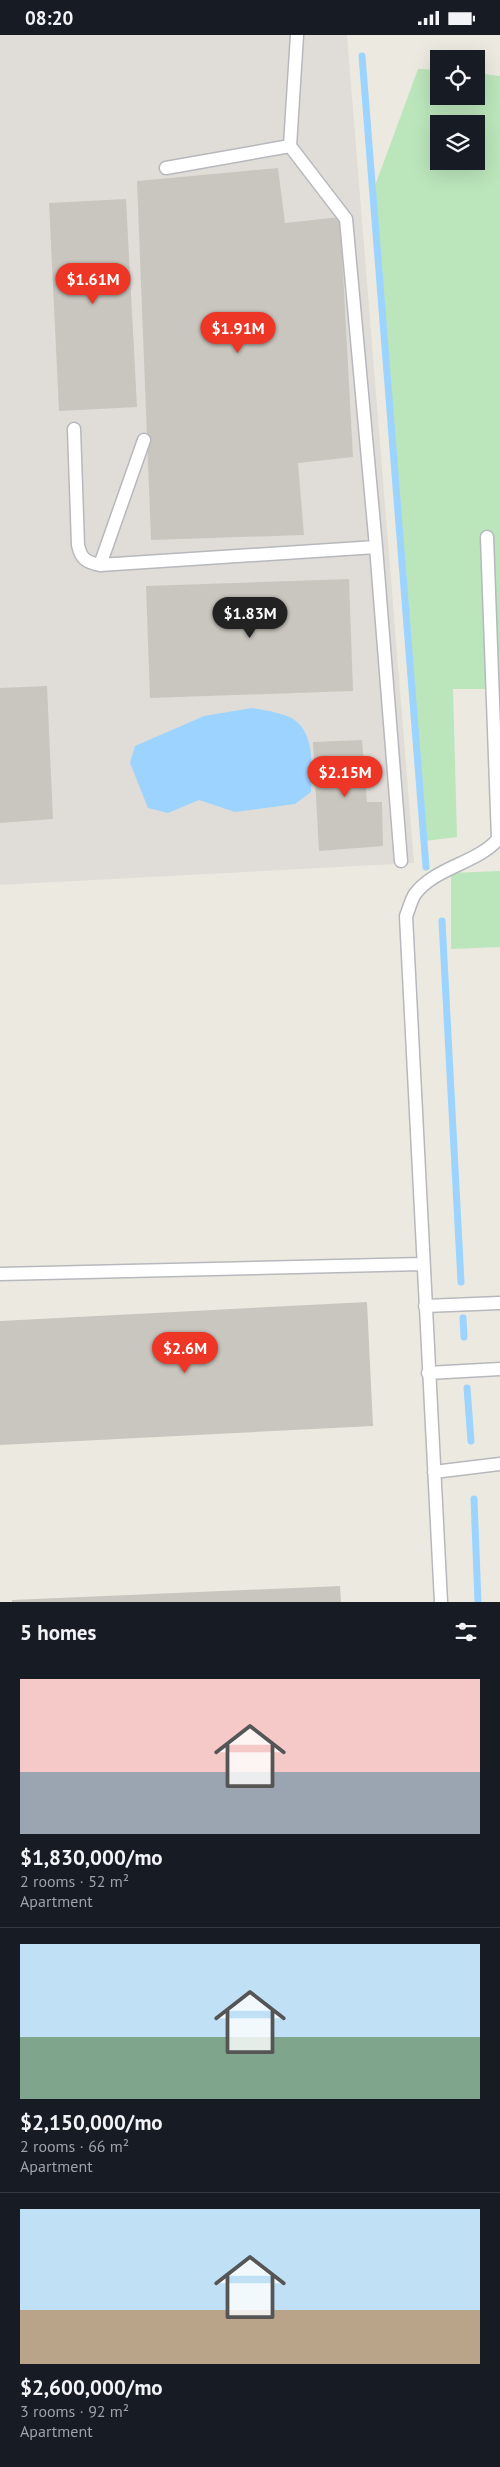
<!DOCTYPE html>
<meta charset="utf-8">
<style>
:root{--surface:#171b24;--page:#20242c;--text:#f1f3f6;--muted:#9ea1a6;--line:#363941;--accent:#ed3625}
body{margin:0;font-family:"PT Sans",sans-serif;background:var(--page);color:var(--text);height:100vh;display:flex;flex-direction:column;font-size:19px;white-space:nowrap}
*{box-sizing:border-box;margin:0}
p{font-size:16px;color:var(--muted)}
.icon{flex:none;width:28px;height:28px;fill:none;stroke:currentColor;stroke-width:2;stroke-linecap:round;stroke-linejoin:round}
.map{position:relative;height:1567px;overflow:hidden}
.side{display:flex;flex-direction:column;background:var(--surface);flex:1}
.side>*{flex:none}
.buttons{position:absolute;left:430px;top:15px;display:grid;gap:10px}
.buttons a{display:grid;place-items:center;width:55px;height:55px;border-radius:0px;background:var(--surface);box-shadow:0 5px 20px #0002;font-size:25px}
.price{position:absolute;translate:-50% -42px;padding:0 11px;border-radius:18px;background:var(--accent);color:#fff;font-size:16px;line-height:32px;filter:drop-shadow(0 1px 2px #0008)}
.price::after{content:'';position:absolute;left:50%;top:30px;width:15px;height:11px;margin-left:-8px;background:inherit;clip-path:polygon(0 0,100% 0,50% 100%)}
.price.selected{background:#222;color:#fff}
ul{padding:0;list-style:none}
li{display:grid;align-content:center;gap:10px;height:265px;padding:0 20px}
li+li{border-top:1px solid var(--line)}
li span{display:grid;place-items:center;height:155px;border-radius:0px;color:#555}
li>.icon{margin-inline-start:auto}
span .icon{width:90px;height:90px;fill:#fffc;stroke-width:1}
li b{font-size:21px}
h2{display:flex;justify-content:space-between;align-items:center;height:60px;padding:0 20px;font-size:21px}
.status{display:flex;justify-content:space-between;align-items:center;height:35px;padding:0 25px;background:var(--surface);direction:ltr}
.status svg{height:14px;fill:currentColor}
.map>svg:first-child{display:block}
.industrial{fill:#e0ddd8}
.green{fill:#bbe5bb;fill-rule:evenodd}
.water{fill:#9dd4ff}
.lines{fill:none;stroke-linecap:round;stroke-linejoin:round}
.stream{stroke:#9dd4ff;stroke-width:7}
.building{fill:#c9c6bf}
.service-casing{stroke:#b6b8bd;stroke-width:15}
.service{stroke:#fff;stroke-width:12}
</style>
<div class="status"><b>08:20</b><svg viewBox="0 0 49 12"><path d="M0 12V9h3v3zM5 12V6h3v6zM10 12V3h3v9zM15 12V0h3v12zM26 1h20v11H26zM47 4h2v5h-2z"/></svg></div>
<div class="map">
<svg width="500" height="1567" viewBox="0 0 500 1567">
<rect width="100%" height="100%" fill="#eceae0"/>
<path class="industrial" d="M0,0H347L414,828L0,850Z"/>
<path class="green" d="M418,34L439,35V61H476V38L500,41V654H453L457,802L425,806L372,159ZM439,89H476V126H439Z
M500,836V912L451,914V838Z"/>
<path class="water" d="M252,673C263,675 276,677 287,681C316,692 312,732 311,757L295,769L235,777L199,765L168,778L148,773L130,728L135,711L204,681Z"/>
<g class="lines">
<path class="stream" d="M362,21L426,832
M442,886L461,1247
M463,1283L464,1302
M467,1353L471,1406
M474,1464L478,1567"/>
</g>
<path class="building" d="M278,133L285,188L340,182L353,422L298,428L304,500L151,505L137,146Z
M126,164L137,372L59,376L49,168Z
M349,544L353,656L150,663L146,551Z
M47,651L53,784L0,788V653Z
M362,705L367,767H382L383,811L319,816L313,707Z
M367,1267L373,1391L0,1410V1286Z
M340,1551L341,1567H12V1565Z"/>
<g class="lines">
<g class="service-casing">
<path id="service" d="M290,111L346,184L376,512L401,826
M166,133L290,111L297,0
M74,394L78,510C81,524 86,527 100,530L376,512
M100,530L144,405
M0,1239L422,1229
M425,1271L500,1268
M428,1338L500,1334
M434,1437L500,1429
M441,1567L406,881C409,874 411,865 415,859C435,832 478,828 498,804L487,502"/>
</g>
<use href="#service" class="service"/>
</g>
</svg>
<div class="buttons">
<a><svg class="icon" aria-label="locate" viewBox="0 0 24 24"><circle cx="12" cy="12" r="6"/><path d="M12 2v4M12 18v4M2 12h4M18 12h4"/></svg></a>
<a><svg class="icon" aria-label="layers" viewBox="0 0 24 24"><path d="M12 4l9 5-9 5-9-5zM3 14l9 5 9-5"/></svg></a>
</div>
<b class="price" style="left:93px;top:270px">$1.61M</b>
<b class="price" style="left:238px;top:319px">$1.91M</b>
<b class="price selected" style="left:250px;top:604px">$1.83M</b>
<b class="price" style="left:345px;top:763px">$2.15M</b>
<b class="price" style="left:185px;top:1339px">$2.6M</b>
</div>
<section class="side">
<h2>5 homes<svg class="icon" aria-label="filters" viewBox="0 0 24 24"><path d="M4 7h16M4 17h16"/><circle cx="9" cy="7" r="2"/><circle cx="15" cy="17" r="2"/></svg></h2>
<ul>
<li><span style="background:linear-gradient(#f6c9c9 60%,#9aa5b1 0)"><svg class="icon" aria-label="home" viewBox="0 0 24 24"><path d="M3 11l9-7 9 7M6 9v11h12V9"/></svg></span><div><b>$1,830,000/mo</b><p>2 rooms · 52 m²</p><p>Apartment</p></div></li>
<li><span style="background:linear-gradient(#bfe0f5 60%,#7fa58c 0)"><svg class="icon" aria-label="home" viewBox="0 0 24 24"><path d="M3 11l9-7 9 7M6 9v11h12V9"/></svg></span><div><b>$2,150,000/mo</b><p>2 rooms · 66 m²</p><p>Apartment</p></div></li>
<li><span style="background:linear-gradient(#bfe0f5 65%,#b9a48a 0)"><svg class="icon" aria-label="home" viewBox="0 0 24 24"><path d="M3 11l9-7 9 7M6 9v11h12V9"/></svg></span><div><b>$2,600,000/mo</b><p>3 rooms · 92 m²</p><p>Apartment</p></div></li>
</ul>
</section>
